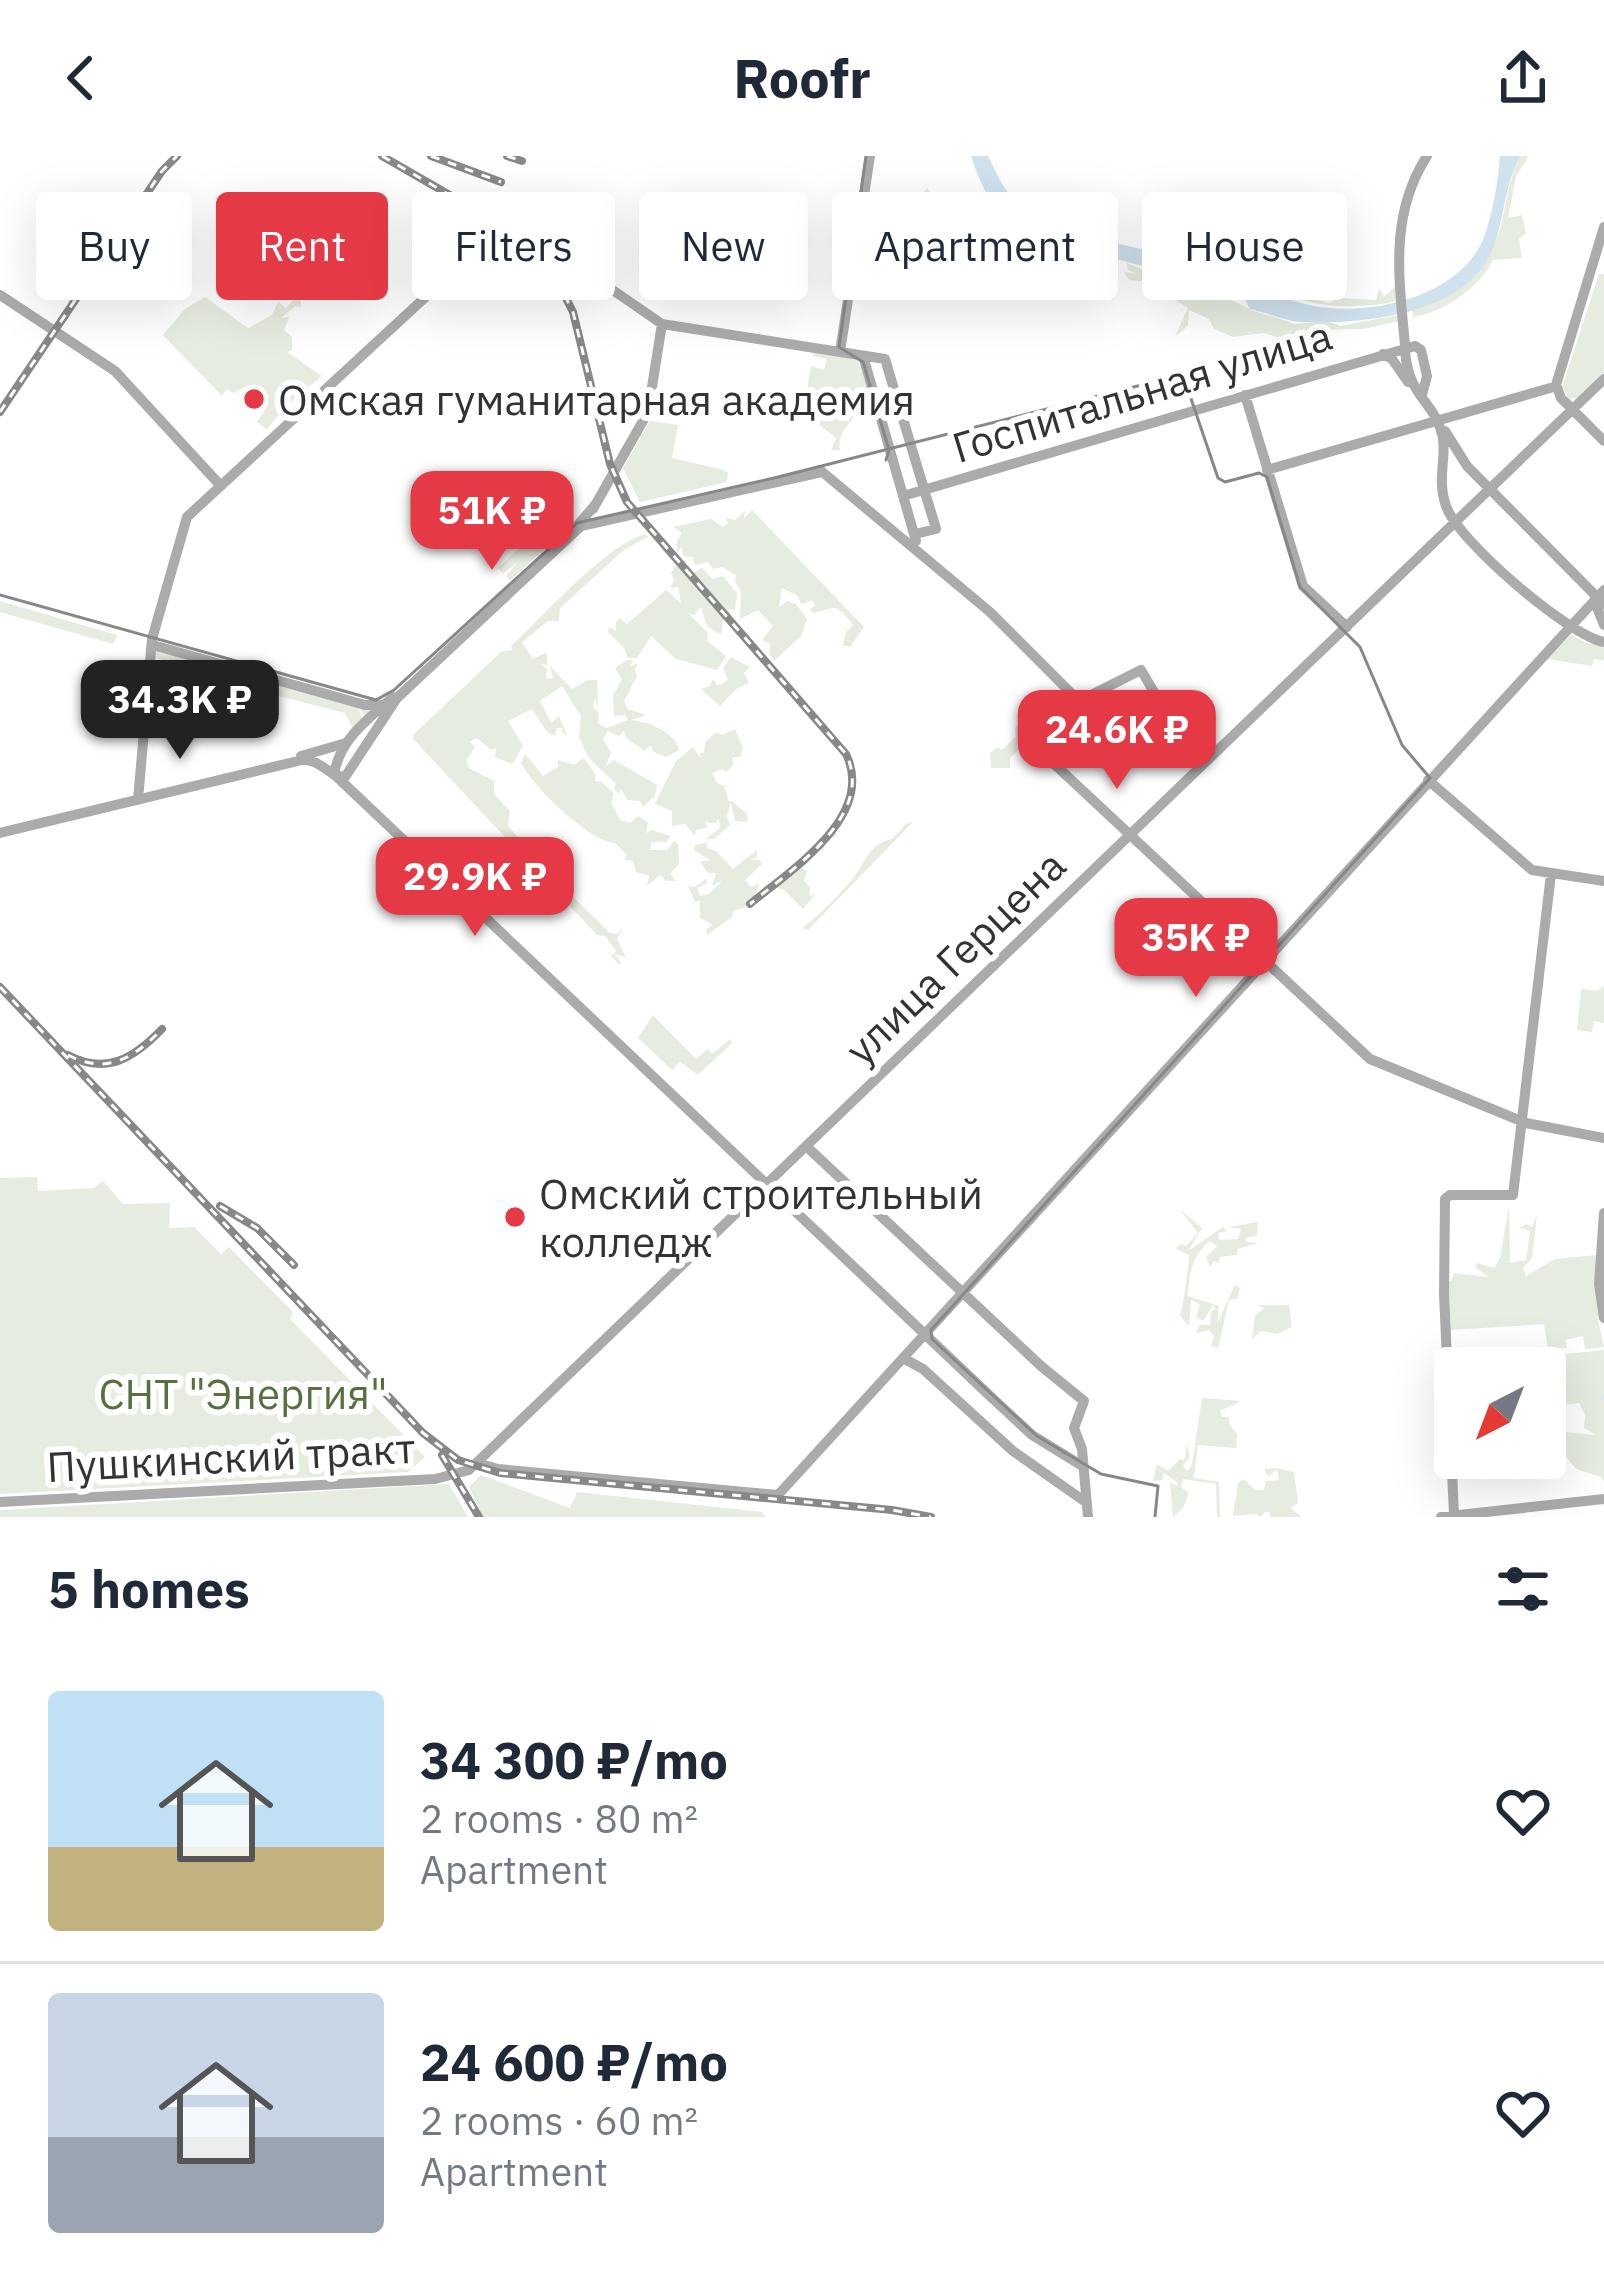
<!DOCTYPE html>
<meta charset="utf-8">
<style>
:root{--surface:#fff;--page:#f2f2f3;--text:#1f2937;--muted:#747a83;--line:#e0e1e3;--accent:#e63946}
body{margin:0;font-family:"IBM Plex Sans",sans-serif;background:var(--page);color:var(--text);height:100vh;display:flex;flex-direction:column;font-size:45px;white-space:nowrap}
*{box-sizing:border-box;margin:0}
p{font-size:39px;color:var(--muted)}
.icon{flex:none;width:66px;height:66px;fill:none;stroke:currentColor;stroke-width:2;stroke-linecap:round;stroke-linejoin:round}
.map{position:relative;height:1361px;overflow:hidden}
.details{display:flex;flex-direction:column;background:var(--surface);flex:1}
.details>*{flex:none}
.guide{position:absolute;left:36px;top:36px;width:1533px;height:108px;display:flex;gap:24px}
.needle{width:78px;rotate:222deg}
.tools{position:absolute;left:1434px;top:1191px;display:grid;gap:24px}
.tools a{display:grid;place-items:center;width:132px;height:132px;border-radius:12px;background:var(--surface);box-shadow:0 12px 48px #0002;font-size:60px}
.price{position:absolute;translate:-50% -102px;padding:0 27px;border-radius:24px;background:var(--accent);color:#fff;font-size:39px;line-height:78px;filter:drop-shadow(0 3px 6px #0008)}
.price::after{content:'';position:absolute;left:50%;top:72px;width:36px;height:27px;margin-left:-18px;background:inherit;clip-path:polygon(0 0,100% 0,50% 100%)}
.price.active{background:#222;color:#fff}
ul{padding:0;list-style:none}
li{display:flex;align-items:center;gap:36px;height:300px;padding:0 48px}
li+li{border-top:3px solid var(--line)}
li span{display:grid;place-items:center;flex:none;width:336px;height:240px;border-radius:12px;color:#555}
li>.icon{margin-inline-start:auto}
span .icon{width:144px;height:144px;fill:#fffc;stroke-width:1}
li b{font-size:51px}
h2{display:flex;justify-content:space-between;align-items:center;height:144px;padding:0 48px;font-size:51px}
.pill{padding:0 42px;border-radius:12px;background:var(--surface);box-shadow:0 12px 48px #0002;font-size:42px;line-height:108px}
.pill.active{background:var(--accent);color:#fff}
header{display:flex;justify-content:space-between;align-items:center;height:156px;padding:0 48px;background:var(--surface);font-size:54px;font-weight:700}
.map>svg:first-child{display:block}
.green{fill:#e6ecdf}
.water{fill:#cfe2ee}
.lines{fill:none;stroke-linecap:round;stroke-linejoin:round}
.stream{stroke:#cfe2ee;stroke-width:3}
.major{stroke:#ababab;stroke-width:10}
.tram{stroke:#888;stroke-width:3}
.rail-casing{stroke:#888;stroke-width:8}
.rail{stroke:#fff;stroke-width:3;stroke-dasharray:9;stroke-linecap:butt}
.poi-dot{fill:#e63946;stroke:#fff;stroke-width:4.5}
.labels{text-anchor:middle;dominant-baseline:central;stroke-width:12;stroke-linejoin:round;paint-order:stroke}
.street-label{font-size:42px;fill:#333;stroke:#fff}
.poi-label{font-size:42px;fill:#333;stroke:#fff;text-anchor:start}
.park-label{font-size:42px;fill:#56703f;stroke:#fff}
</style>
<header><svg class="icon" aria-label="back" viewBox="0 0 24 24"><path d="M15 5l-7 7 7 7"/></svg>Roofr<svg class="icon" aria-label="share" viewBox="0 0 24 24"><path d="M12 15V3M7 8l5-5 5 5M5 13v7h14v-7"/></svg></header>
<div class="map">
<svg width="1604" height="1361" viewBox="0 0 1604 1361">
<rect width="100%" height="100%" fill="#fff"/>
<path class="green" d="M1521,0H1529L1516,20L1508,62L1522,59L1526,77L1519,83L1522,102L1493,104C1480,131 1443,157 1413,161L1412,153C1444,142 1490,106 1500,73C1507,48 1508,22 1521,0Z
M927,32L934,40L948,45L952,41L975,47L979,59L956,105L953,102L968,61L955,51L920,49L916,44L926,46L923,37Z
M993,61L1074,97L1076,111L1070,132L1063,125L1072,112L1065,103L1055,108L1042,96L1014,95L1002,84L995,86L985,64Z
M967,95L992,108L979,136L953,124Z
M1210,104L1236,111L1294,138L1329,147L1338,142L1376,144L1379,133L1384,140L1395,131L1397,145C1346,156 1307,150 1260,129C1244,121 1224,116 1210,104Z
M1127,107L1169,124L1191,125L1254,155L1295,168L1326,165L1341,170L1399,159L1400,165L1363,173L1317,174L1311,179L1290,178L1281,182L1263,177L1233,181L1214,173L1209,163L1189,154L1188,170L1175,180L1188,152L1147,126L1129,124L1124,116L1138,118L1128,114Z
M309,114L332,139L316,126L315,134L310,133L301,144V151L295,150L281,162L289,161L284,174L292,181V194L287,196L322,220L287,249L267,273L257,266L269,247L246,230L233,237L227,233L222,240L163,179L185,153L205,141L248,172L272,159L278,146L286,152L313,123Z
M1599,118H1604V216L1578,243L1571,242L1572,247L1578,246L1572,248L1562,231Z
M816,196L858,204L869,237L863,241C861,263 835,272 840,294L831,295L836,282L803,256L811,210L824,214L827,203L812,200Z
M650,265L678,269L672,302L724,314L728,317L727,326L640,346L623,312Z
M752,354L864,471L850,491L843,489L846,476L853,469C834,446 838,451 814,457L810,454L815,449L812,445L801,448L798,440L782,432L779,451L788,445L796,448L807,463L801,480L774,505L769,497L770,488L762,484L773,470L758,454L740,463L741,435L735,426L736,419L722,411L713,413L708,406L695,409L692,401L684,400L681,391L677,396V385L682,377L673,371L711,363L723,371L728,367L726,362L735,364L745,355L744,362Z
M545,372L544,381L550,379L552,386L510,425L506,420L518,406L503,418L498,412L539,373L541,377Z
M646,378L648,381L625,393L560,452L559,465H548L522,486L533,503L547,496V509L540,508L547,513L546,523L553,522L550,510L572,533L588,524H597L598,552L595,542L593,551L599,557L598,567L607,572L628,564L625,559L614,560L613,540L622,523L615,512L629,503L633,505L630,510L638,507L635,514L637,520L624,545L628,553L646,559L631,564C649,566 674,575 679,594L666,601L654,596L650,589L645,595L625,581L624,575L619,580L608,575L603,583L611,597L605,611L614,604L657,629L655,640L643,651L640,645L627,644L621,633L618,638L614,632L616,628L589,602L579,581L581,560L562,530L540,545L551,567L559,560L567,579L562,577V572H557L555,580L547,576L532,553L508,565L523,590L512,608L495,601L496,592L491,594L477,582L470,586L475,591L466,604L469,612L494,625V638L510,655L508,670L561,729L568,728L565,733L610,777L617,778L623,771L617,783L626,801L615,798L621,807L619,809L607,795L612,799L616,795L605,780L597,779L413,583L414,578L501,496L512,494L511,490C541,462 609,386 646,378Z
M661,386L671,391L668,396L674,403L685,405L683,413L688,412L693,417L702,412L713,423L723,420L737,437L735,454L728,453L732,461L723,465L721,479L707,470L701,451L694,459L688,457L708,477L707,485L726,500L717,514L676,503L651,480L637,502H628L624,492L608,476L609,471L616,475V466L620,462L627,468L666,434L681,447L678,431L670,432L674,424L671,417L676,409L662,394Z
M0,445L117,479V480L113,488L0,456Z
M1571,479L1589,488H1604V504L1594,503L1592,510L1547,503Z
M155,494L379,550L365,560L358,550L362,563L342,586L352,571L345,557L255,534L256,528L226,520L224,525L171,510V506L153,501Z
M731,501L750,511L744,517L749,527L736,533L720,550L701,533L710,530L713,523L718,530L728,524L723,512Z
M1022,565L1036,579L1031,591L1022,590L1010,602V612H991L990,597L998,591L1002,594L1016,580L1015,572Z
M735,573L743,592L741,600L732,602L733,609L726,616L722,613L712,617L717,627L724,630L729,646L732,645L747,658L748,666L735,665L731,647L726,660L730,669L714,683H706L720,672L719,663L715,667L705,666L708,671L696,674L695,680L685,668L672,670V655L655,648L676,605L693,591L702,604L699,597H704L705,586L716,576L722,579Z
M525,598L543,620L558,611V604L574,609L584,602L596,619L595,625L602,626L614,638L611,647L620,664L630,667L638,660L648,666L646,677L652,674L670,680L667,686H652L650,694H667L674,685L678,688L679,708L670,718L676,725H666L660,719L647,730L649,720L636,716L633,705L624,703L627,699L615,687C589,685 534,632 521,607Z
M913,666L808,774L802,772C815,763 840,739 854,721C865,707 868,688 892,683L907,667Z
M833,673L837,680L826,684L823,695L818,693L800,711L807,715L804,725L810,731V740L816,737L803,753L784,734L773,731Z
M707,687V692L716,695L733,713L757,694V701L750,704H760L762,708L745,724L751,731L759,727C757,740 750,753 734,754L732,761L707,779L706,774L713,769L700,762V744L695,746L688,730L695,731L707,722L706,728L697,732L700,740L709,738L723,724L712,730L716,717H708L700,706L710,704L694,694L695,689Z
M1604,830V867L1594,865L1592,876L1577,874L1581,833L1597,835Z
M653,859L696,903L708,893L712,898L730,883L732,887L698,919L680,906L672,914L638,882Z
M37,1021L38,1035L94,1032L103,1025L123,1048L170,1047L169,1072L194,1071L221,1098L229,1091L293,1156L290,1163L425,1301L408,1316L0,1338V1022Z
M1509,1050L1510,1107L1526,1104L1530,1075L1519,1072L1526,1068L1532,1071L1537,1059L1532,1102L1523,1112L1526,1120L1555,1103L1596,1099L1604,1168L1597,1160L1604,1191L1585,1193L1583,1180L1566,1184L1567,1192L1548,1193L1544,1168L1450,1174L1446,1125H1451L1454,1117L1489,1121L1475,1111L1477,1107L1494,1112L1500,1102Z
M1179,1053L1202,1072L1188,1095L1223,1071L1227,1075L1218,1077L1219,1084L1238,1083L1241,1073L1229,1071L1258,1066L1257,1080L1245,1082L1247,1086L1257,1087L1238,1093L1237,1099L1219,1101V1107L1214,1105L1210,1111L1206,1101L1217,1090L1210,1085C1194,1098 1189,1114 1188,1140L1219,1150L1217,1168L1235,1129L1240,1132L1237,1143L1229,1144L1218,1192L1211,1190L1214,1180L1209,1174L1196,1177L1199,1169H1210L1211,1156L1215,1153L1213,1149L1203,1165L1196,1161L1200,1148L1191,1144L1189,1170L1180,1160C1184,1144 1188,1119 1189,1099L1175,1092L1182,1088L1186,1090L1198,1077Z
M1256,1149H1289L1292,1171L1277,1178L1261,1175L1252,1183L1255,1160L1264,1152Z
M1604,1194V1326L1601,1321L1576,1313L1566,1301L1554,1306L1548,1301L1555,1296L1565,1300L1559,1281L1564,1276L1596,1279L1584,1272L1585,1259L1579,1247L1563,1249L1558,1246L1556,1199Z
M1202,1242L1241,1245L1220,1255L1222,1261H1229V1268L1237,1278L1236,1292L1198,1289L1194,1322L1219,1326L1220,1361H1217L1216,1328L1183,1323L1181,1331L1189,1337L1183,1352L1173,1361L1170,1326L1177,1330L1178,1327L1164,1317L1162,1324L1153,1325L1157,1308L1168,1315L1180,1303L1184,1305L1187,1288L1190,1301L1183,1310L1188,1315L1192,1308Z
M1275,1312L1294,1316L1298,1347L1290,1352L1302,1361H1270V1356H1265L1261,1361L1256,1358L1233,1360L1238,1327L1244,1323L1255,1334H1264L1266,1325L1279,1324L1277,1313L1269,1320L1265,1317V1313Z
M481,1319L570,1352L577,1336L762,1356L766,1361H483L469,1331Z
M449,1328L468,1361H0V1354Z"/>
<path class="water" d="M971,0H988C996,16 1003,34 1017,46C1055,83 1154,92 1206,109C1241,121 1273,141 1309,149C1366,162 1461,142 1484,81C1493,56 1498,26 1500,0H1521C1503,29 1505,66 1491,97C1461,160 1362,168 1303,166C1286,166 1267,156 1250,153L1245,144L1197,127L1191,119L1180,121C1128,103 1047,92 1003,59C988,47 977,18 971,0Z"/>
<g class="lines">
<path class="stream" d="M1603,1241H1604"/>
<path class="major" d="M1604,71L1556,229L1561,242L1604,285
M0,139L115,215L220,329
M1405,189C1399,122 1389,59 1427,0
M1405,195C1409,242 1433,244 1442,278C1448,298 1436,321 1446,350C1457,384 1569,480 1604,486
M840,196L870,0
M1383,198L1392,203L1408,226
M863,200L916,385
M1245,239L1303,430L1347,471
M1445,275L1467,310L1604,448
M820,314L990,456L1079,545
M1267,314L1550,232
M903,340L1415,190L1421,194L1427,220L1422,239
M593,353L648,256L662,168
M578,369L595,349
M1594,444L1604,469
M153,489L365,549H381
M301,600L346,587
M1212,600L1164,553L1141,514L1079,545L1036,591L1370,903L1526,967L1604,982
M334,619C339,584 368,563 393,541
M336,620L989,1239L1032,1279L1084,1311
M1428,624L1532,714L1604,725
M138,644L152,483L187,361L508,65H518L569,93L585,115L662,168L885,203L936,373L915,378
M0,677L302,604C321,603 329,621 345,621L397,542L581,370L822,316
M806,990L1041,1210L1084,1245L1074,1272L1082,1293L1088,1361
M1604,1057L1599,1128L1604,1162
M903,1202L923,1213L1013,1295L1087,1347
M477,1307L498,1313L778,1339L1604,434
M0,1346L435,1323L469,1314L1604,223
M1454,1359L1444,1138L1445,1043L1450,1039H1513L1551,718
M1441,1361L1604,1343"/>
<path class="tram" d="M866,0L839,191L863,206L889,294L886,304
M0,439L376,544L394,534L577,367L774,322L1173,221L1185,225L1218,322L1225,326L1259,317L1267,321L1300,431L1360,491L1402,589L1430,622L931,1174L932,1183L1037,1280L1101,1318L1158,1330L1155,1361"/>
<g class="rail-casing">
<path id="rail" d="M382,0L507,72L552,114L573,156L610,308L627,346L846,598C876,660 792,713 750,748
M431,0L501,26
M507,0L522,5
M0,256L162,15L177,0
M0,831L423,1277L458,1304L500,1317L892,1354L931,1361
M68,899C107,920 135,901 162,873
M220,1050L257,1072L294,1109
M442,1299L479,1361"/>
</g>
<use href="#rail" class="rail"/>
</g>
<g class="poi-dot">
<circle cx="254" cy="243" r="12"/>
<circle cx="515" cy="1061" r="12"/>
</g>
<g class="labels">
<g class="street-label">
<text transform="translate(1142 235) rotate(-17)">Госпитальная улица</text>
<text transform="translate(955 801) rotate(-44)">улица Герцена</text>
<text transform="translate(231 1301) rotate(-3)">Пушкинский тракт</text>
</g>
<g class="poi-label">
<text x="278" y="243">Омская гуманитарная академия</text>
<text x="539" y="1037">Омский строительный<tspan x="539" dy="48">колледж</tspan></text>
</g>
<g class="park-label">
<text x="243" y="1237">СНТ "Энергия"</text>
</g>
</g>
</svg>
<div class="tools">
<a><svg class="needle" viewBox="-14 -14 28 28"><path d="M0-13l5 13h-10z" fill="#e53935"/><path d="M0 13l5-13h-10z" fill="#747a83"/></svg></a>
</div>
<b class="price" style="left:492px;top:417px">51K ₽</b>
<b class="price active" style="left:180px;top:606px">34.3K ₽</b>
<b class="price" style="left:1117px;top:636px">24.6K ₽</b>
<b class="price" style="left:475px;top:783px">29.9K ₽</b>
<b class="price" style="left:1196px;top:844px">35K ₽</b>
<div class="guide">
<a class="pill">Buy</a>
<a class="pill active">Rent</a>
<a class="pill">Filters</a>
<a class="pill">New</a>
<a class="pill">Apartment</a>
<a class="pill">House</a>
</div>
</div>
<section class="details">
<h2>5 homes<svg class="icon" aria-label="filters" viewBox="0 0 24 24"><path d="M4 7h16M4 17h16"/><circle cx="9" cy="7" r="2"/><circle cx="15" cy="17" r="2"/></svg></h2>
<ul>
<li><span style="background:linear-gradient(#bfe0f5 65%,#c2b280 0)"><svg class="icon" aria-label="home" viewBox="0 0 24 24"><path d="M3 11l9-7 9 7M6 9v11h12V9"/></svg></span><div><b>34 300 ₽/mo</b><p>2 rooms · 80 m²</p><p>Apartment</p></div><svg class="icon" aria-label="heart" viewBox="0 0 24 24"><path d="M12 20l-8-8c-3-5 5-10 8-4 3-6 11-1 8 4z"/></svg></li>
<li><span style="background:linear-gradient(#c9d6e8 60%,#9aa5b1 0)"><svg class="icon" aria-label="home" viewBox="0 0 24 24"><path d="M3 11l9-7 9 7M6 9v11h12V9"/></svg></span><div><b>24 600 ₽/mo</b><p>2 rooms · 60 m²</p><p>Apartment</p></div><svg class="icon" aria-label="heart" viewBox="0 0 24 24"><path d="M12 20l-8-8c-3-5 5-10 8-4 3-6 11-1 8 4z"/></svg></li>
</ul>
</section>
